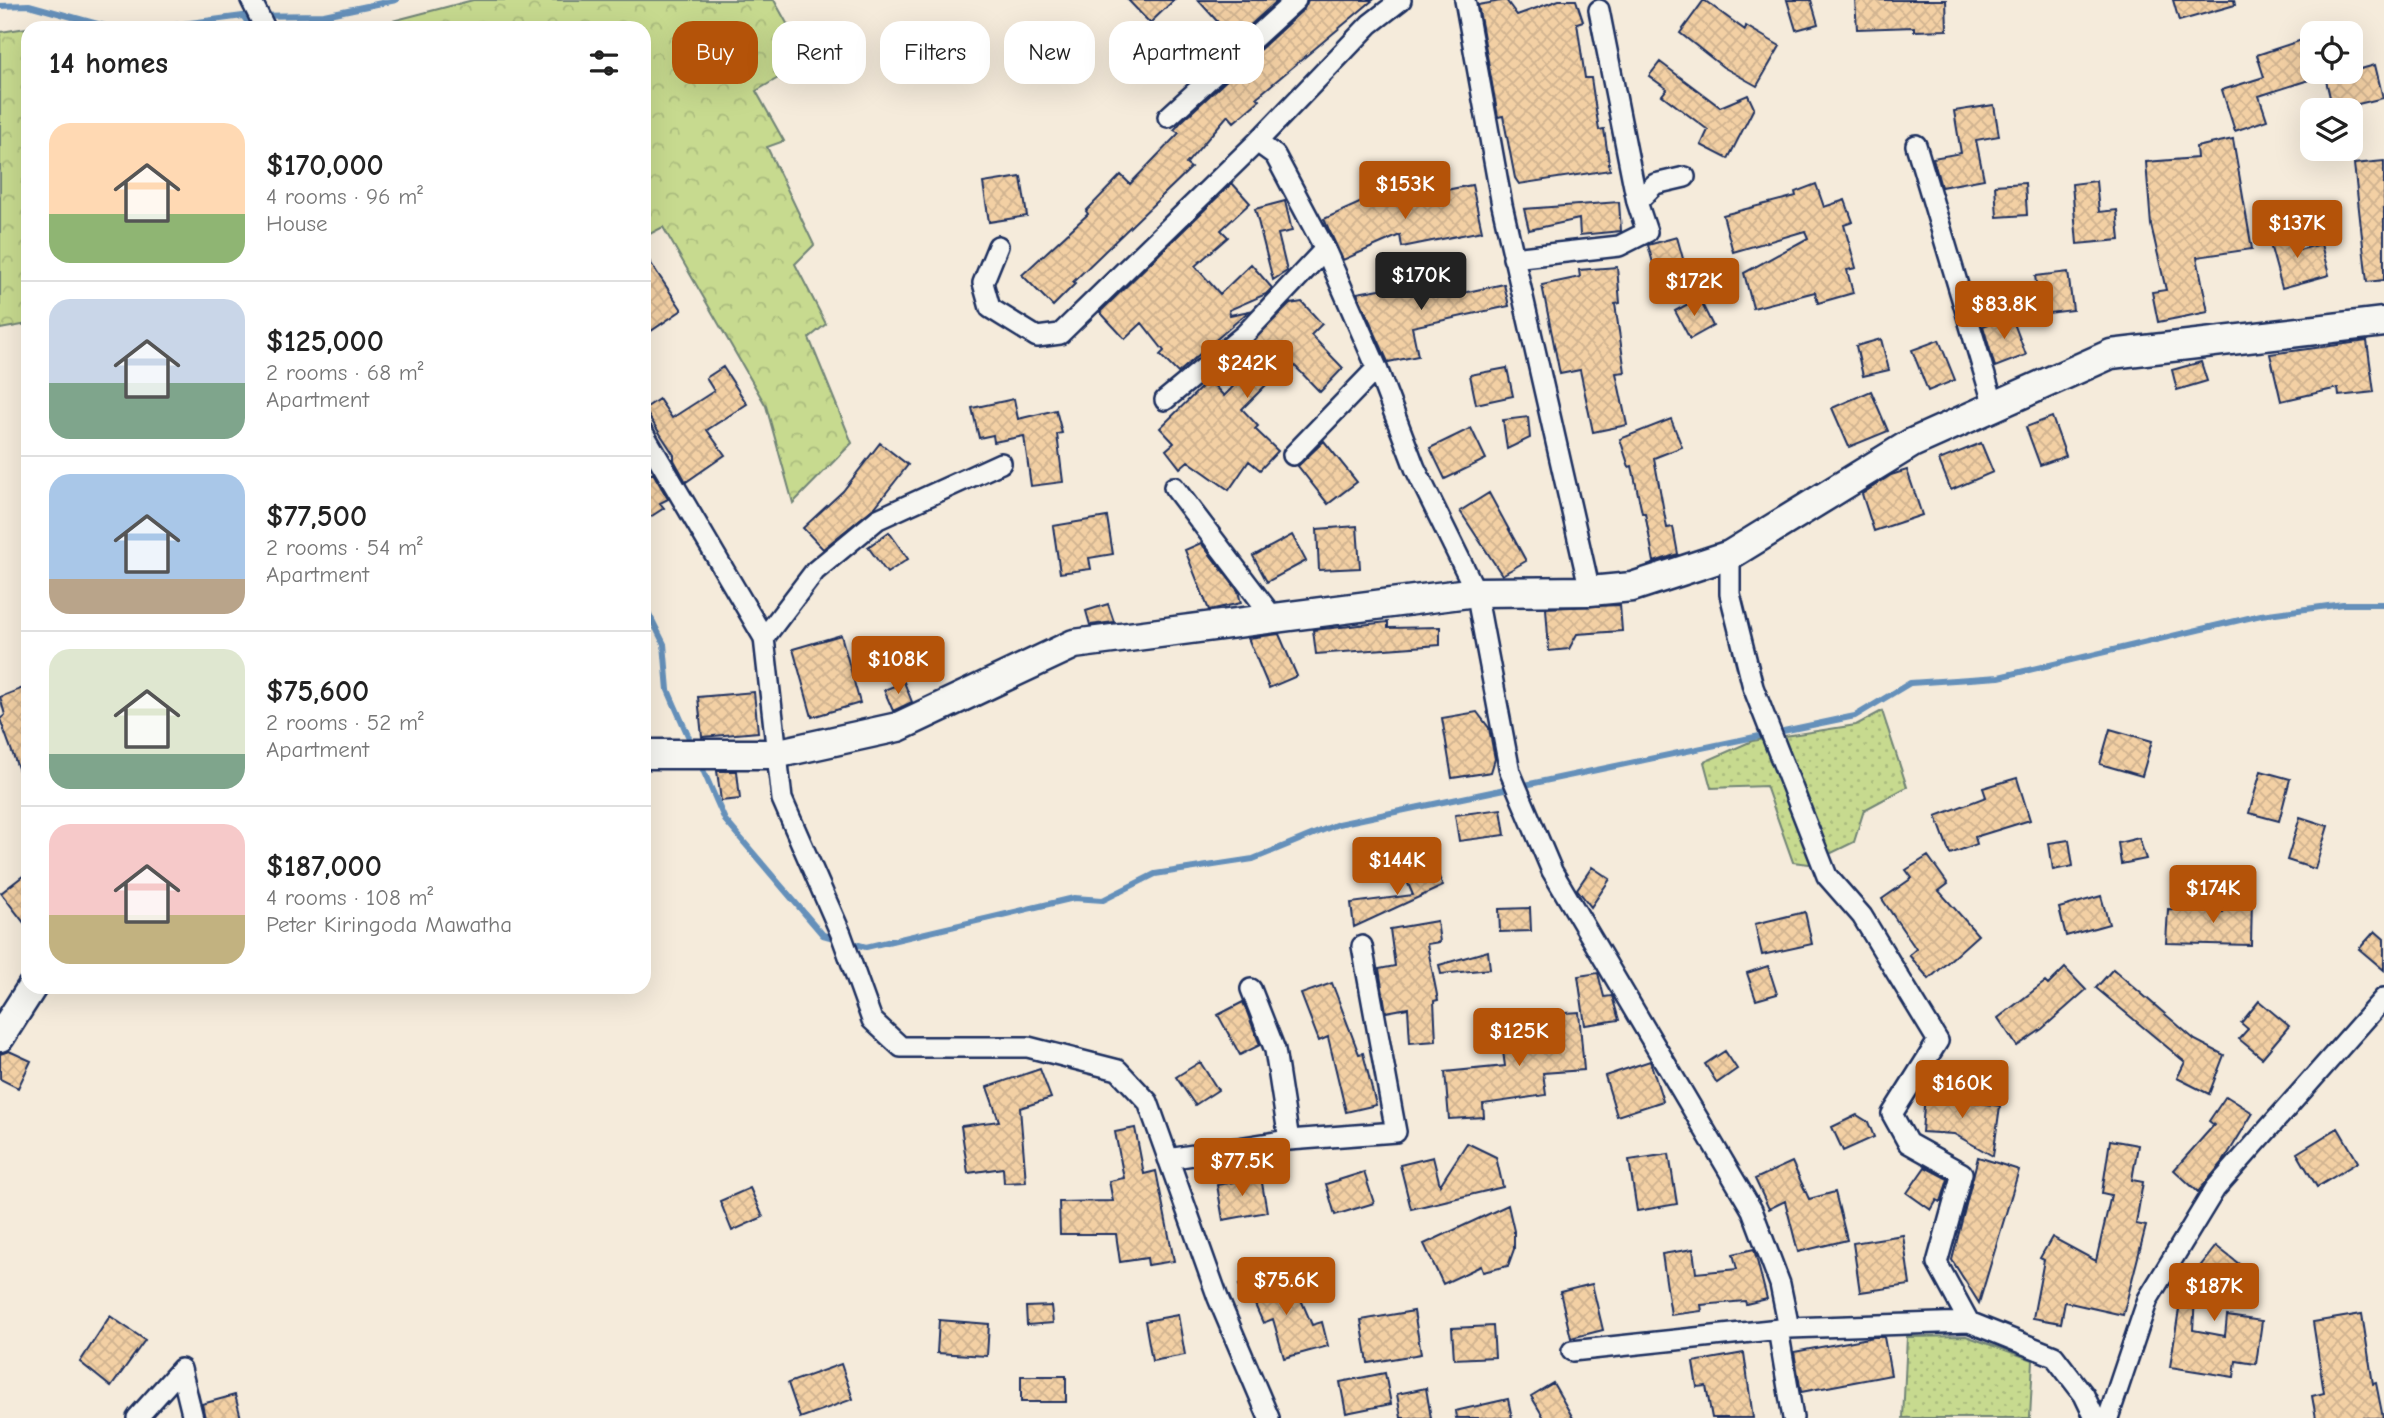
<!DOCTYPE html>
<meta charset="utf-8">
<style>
:root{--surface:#fff;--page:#f6f6f6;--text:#222;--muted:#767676;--line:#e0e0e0;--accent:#b45309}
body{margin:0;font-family:"Comic Neue",sans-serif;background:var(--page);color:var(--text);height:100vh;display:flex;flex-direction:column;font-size:26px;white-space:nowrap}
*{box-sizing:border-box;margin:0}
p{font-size:23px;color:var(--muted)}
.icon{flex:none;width:38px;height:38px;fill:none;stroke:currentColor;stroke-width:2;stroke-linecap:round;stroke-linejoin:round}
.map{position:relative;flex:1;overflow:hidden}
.panel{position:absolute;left:21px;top:21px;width:630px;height:973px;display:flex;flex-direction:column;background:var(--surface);border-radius:21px;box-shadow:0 7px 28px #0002}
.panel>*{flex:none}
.banner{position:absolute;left:672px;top:21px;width:665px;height:63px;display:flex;gap:14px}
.buttons{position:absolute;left:2300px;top:21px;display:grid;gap:14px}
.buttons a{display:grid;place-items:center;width:63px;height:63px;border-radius:14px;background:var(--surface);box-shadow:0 7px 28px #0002;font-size:35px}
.price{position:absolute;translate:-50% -60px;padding:0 16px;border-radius:7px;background:var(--accent);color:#fff;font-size:23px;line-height:46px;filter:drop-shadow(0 2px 4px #0008)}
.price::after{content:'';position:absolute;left:50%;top:42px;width:21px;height:16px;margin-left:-10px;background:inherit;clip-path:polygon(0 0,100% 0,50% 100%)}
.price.current{background:#222;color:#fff}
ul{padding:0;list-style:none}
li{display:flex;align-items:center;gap:21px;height:175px;padding:0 28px}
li+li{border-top:2px solid var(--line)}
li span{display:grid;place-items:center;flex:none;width:196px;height:140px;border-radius:21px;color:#555}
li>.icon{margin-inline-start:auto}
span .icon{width:84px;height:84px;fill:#fffc;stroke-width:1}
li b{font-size:30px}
h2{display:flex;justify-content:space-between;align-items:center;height:84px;padding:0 28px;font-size:30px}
.chip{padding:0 24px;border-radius:21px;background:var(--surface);box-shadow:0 7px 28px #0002;font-size:24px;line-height:63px}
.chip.current{background:var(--accent);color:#fff}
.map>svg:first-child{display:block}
.grass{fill:url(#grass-dots);stroke:#718476;stroke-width:2}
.forest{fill:url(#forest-crowns);stroke:#718476;stroke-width:2}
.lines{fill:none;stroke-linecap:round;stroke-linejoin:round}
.stream{stroke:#6590ba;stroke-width:6}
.building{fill:url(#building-cross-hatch);stroke:#1b2f5e;stroke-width:2}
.street-casing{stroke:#1b2f5e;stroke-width:24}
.secondary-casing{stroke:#1b2f5e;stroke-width:33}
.street{stroke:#f6f6f2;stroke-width:19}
.secondary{stroke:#f6f6f2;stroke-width:28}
</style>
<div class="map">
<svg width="2384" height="1418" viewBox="0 0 2384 1418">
<defs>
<pattern id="grass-dots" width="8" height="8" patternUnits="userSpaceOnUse" patternTransform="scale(1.75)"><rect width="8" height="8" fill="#c7da8f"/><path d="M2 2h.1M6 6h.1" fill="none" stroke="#aabb7e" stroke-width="1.8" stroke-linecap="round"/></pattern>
<pattern id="forest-crowns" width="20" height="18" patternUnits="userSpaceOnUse" patternTransform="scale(1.75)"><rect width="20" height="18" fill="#c7da8f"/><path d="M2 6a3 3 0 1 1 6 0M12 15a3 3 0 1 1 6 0" fill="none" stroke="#aabb7e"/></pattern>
<pattern id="building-cross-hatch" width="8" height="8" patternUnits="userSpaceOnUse" patternTransform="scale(1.75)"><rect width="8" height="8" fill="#f3d0a4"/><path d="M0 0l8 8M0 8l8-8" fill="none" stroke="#d0b390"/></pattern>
</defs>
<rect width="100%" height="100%" fill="#f5ebdb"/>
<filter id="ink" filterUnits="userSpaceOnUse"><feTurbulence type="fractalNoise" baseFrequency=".0143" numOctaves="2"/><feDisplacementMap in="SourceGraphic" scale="14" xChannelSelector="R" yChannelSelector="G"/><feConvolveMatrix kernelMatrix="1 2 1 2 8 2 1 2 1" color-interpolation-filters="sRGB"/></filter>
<g filter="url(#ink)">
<path class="grass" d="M1882,711L1907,787L1864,810L1854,842L1809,864L1793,862L1766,786L1711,788L1704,762L1752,741L1856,725Z
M1966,1336L2033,1360L2030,1418H1903L1907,1337Z"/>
<path class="forest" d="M473,0H774L794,36L782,42L797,67L756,91L784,141L767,147L814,245L795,264L826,324L809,338L852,443L793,503L766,406L663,227L644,237V28H382L381,24Z
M27,28L28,324L0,329V32Z"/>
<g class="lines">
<path class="stream" d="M0,6L29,5L112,28
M243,16L324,15L396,0
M153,28L243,16L252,28
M644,604L664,644L668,690L693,747
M700,763L725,820L823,935L866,947L1074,898L1103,900L1155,874L1253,859L1338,824L1855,716L1910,683L1999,677L2261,615L2343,604H2384"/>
</g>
<path class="building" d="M1128,0H1174L1150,23Z
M1198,0H1278L1234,40Z
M1308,0H1373L1257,97L1260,100L1234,122L1228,115L1186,164L1191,168L1073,282L1075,284L1053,306L1022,275L1088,214L1086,211L1121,175L1130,184L1179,133L1174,130L1181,122L1304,9Z
M1506,0L1517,15L1559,0H1576L1583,21L1577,23L1585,78H1591L1599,130L1604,129L1610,170L1519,184L1515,178L1503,116L1498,117L1478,5Z
M1704,0L1745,30L1746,26L1780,46L1757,86L1723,67L1680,33Z
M1787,0H1811L1818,24L1796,30Z
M1855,0H1946L1947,30L1914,31V27L1857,29Z
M2173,0H2234L2235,5L2179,21Z
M2302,40L2315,78L2259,96L2267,120L2235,131L2222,90L2264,77L2257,55Z
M1660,62L1720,107L1748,95L1754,108L1728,159L1701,145L1708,130L1662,95L1667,89L1649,76Z
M2375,65L2383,98L2333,110L2324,72H2350Z
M1994,105L1999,136L1976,140L1984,179L1941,187L1933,158L1961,153L1954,111Z
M2233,139L2252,249L2197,257L2208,312L2158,322L2152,292L2166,290L2151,225L2146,162L2197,158L2196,147Z
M2384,161V280L2367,282L2354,164Z
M1021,177L1027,216L989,222L983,183Z
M2096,181L2099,212L2117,210L2120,240L2077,244L2072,184Z
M1232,183L1250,203L1221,230L1228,237L1195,266L1220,294L1251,264L1272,288L1266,294L1229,310L1230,315L1249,311L1178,373L1160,355L1164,351L1142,323L1125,339L1100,312Z
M2025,183L2027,215L1997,217L1995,185Z
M1816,184L1824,207L1845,200L1853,222L1844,225L1856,268L1847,270L1853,293L1818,303L1815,292L1753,308L1744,273L1808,238L1805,231L1733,252L1723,215L1796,196L1795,192Z
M1472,185L1482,231L1402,247L1400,235L1343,260L1324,219L1366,200L1368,205Z
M1285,201L1292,231L1278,234L1287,271L1273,280L1255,209Z
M1619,202L1621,231L1580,235L1579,219L1529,230L1524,209Z
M2294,229L2299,250L2321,244L2329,275L2282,288L2268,237Z
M1677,237L1685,266L1656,274L1648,245Z
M644,253L682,310L651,331L644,321Z
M1617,267L1620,303L1615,304L1625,372L1616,373L1627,425L1593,432L1580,370L1560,374L1542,285L1580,277L1579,270Z
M2068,272L2073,310L2041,314L2035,276Z
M1446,281L1449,296L1504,284L1509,306L1412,327L1418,356L1388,362L1357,293L1403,285L1404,289Z
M1699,298L1713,326L1690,339L1675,311Z
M1302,302L1322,324L1311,335L1343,368L1320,392L1290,361L1242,409L1258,426L1255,429L1278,451L1260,470L1249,461L1229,490L1188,461L1180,468L1166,450L1174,443L1160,428L1209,380L1224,396L1248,371L1235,358L1290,304Z
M2005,318H2012L2026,355L1995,367L1983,326Z
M1881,339L1889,370L1863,376L1856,346Z
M1939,340L1955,380L1928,391L1912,350Z
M2367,341L2374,392L2339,396L2338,388L2281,401L2270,354Z
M2201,362L2207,381L2177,390L2172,370Z
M723,367L747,404L707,430L725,455L686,482L674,460V455L644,409L659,399L672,418L714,391L706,378Z
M1507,368L1513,396L1476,404L1470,375Z
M1871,391L1888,431L1849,447L1832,408Z
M1014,399L1018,419L1056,410L1062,433L1057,434L1063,482L1031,486L1024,436L994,442L993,435L979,438L972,408Z
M1528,417L1530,438L1507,449L1503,420Z
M2052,417L2066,456L2040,465L2026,427Z
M1671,419L1682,447L1654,458L1667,528L1673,527L1678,554L1654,562L1645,513H1642L1632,466L1629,467L1620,439Z
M1471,428L1486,459L1445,479L1430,448Z
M1324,441L1357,482L1328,504L1298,466Z
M880,443L908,465L875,507L823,549L803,528L843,491Z
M1981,443L1993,472L1951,490L1939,460Z
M1907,470L1922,515L1874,531L1862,494L1891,475Z
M653,473L668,499L660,503L664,508L644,521V478Z
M1489,493L1526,561L1502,575L1460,511Z
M1107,517L1113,554L1089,558L1091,569L1060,573L1053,526Z
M1357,526L1360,568L1319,570L1317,529Z
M889,532L908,559L887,573L868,547Z
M1292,535L1306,561L1267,582L1253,556Z
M1201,543L1238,591L1241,603L1209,610L1185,550Z
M1108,604L1114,622L1090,625L1086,611Z
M1620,605L1622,631L1577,634L1569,649L1549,651L1546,608Z
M1388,622V628L1440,627V645L1316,654L1313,630Z
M1279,634L1297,676L1269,688L1248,638Z
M841,635L860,703L812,717L793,649Z
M904,682L912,702L893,711L884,690Z
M23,688L28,702L26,790L0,719L5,715L0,697Z
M754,692L758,732L702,737L698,697Z
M1477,712L1489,728L1495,759L1491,772L1452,778L1442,718Z
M2110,729L2152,741L2142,776L2100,764Z
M717,771H737L740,799L721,801Z
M2261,771L2290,779L2279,821L2249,813Z
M2017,778L2030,820L1975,837L1977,844L1950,854L1936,816L1986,797L1983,788Z
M1501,809L1505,835L1459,841L1455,815Z
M2300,817L2328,826L2315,869L2287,860Z
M2139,838L2146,859L2121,864L2118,843Z
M2069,840L2073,866L2053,870L2049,843Z
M1928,856L1948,884L1939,891L1978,935L1929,979L1909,955L1916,949L1882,899L1912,878L1906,870Z
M1434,866L1443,886L1354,927L1351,903L1413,895L1406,879Z
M1592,867L1610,879L1591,907L1577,889Z
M28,872V928L1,893Z
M2101,896L2109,924L2066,936L2059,908Z
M2223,897L2252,898L2251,945L2166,943L2168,909L2223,912Z
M1530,908L1531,931L1500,932L1499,909Z
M1805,912L1812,944L1762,955L1755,924Z
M1437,921L1440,942L1427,944L1438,1000L1434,1001L1436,1041L1410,1043L1408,1008L1386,1012L1379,969L1395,966L1390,929Z
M2375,931L2384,939V970L2359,949Z
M1488,951L1490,969L1441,974L1439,965Z
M1768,966L1777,994L1756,1000L1747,973Z
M2065,968L2086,990L2042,1029L2017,1046L1998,1018L2045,982L2048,985Z
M2113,969L2195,1040L2224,1055L2209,1094L2177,1078L2185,1062L2096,988Z
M1598,973L1604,997L1612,996L1619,1020L1585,1025L1578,976Z
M1332,983L1359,1054L1363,1053L1376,1105L1346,1112L1328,1037L1319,1041L1301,994Z
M2259,1001L2289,1026L2262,1058L2239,1039L2248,1029L2241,1023Z
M1243,1002L1260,1045L1240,1055L1218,1015Z
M1579,1012L1584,1070L1543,1073L1546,1095L1483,1104L1484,1117L1449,1119L1445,1072L1505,1066L1502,1044L1541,1038L1538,1015Z
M9,1051L31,1061L18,1088L0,1079V1054Z
M1725,1051L1737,1069L1717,1083L1705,1064Z
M1650,1061L1663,1101L1617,1116L1605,1076Z
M1200,1062L1218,1090L1195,1105L1176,1077Z
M1040,1069L1051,1098L1020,1108L1026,1182L1004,1183L1003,1168L968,1173L961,1126L999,1121L987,1087Z
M1925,1093L1953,1095L1952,1099L2000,1106L1993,1156L1954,1134L1922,1132Z
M2226,1096L2253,1113L2223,1162L2198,1192L2174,1170L2214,1125L2209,1121Z
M1857,1115L1868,1122L1874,1137L1843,1151L1832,1127Z
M1135,1128L1144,1174L1156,1171L1174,1261L1148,1265L1147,1258L1120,1262L1116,1234H1060L1059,1202L1113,1201L1109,1181L1124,1178L1115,1132Z
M2338,1128L2358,1162L2317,1187L2297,1153Z
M2110,1140L2138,1145L2132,1180L2143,1182L2136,1224L2146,1226L2123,1315L2065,1302L2061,1323L2033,1318L2044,1260L2040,1258L2052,1237L2096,1261L2111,1195L2102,1193Z
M1467,1143L1496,1157L1503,1187L1411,1209L1400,1165L1433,1157L1440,1185Z
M1669,1154L1677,1204L1637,1211L1629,1160Z
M1978,1157L2019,1170L1979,1303L1952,1260Z
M1792,1162L1809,1199L1835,1192L1847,1240L1798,1252L1785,1201L1769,1209L1755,1179Z
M1925,1167L1948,1179L1941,1202L1937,1200L1931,1210L1907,1193Z
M1364,1172L1374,1203L1335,1215L1326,1184Z
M1261,1177L1267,1212L1223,1220L1217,1185Z
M750,1188L763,1217L732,1231L720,1201Z
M1508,1205L1514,1231V1249L1508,1266L1483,1272L1481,1266L1443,1284L1424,1244Z
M1903,1235L1910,1285L1860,1292L1853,1243Z
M2216,1246L2248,1271L2222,1304L2196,1283L2193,1330L2225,1336L2227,1316L2262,1321L2256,1364L2236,1361L2234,1377L2170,1367L2184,1277L2191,1278Z
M1693,1249L1696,1273L1737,1269L1733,1254L1754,1249L1767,1299L1746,1304L1745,1301L1701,1305L1702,1311L1671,1315L1662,1254Z
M1263,1274L1274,1297L1296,1288L1312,1325L1322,1322L1328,1346L1284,1358L1273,1319L1263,1323L1253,1300L1248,1303L1239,1285Z
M1592,1284L1603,1330L1571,1338L1560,1292Z
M1051,1306L1053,1323L1027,1325L1026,1307Z
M1414,1311L1421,1354L1368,1363L1361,1320Z
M2362,1314L2373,1384L2376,1383L2383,1418H2316L2312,1396L2324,1393L2313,1322Z
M1178,1315L1185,1355L1152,1361L1145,1321Z
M110,1316L145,1340L111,1387L80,1362Z
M939,1320L989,1324L987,1356L937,1353Z
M1493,1326L1495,1357L1454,1359L1452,1328Z
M1874,1337H1884L1891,1375L1801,1392L1794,1352Z
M1744,1353L1753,1418H1712L1706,1386L1697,1387L1693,1362Z
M841,1364L853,1399L800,1418L788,1383Z
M1385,1373L1391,1404L1346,1413L1340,1382Z
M1021,1376H1066V1402H1021Z
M1553,1383L1573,1418H1544L1531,1396Z
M1426,1388L1431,1418H1401L1397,1394Z
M235,1395L241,1418H205L202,1404Z
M1508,1399L1512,1418H1456L1455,1411Z"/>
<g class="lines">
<g class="street-casing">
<path id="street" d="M251,0L265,28
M1465,0L1502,205L1590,591
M1599,10L1637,202
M1168,117L1296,0
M1257,142L1275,155L1325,249L1377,368L1415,468L1476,592L1510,772L1552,871L1752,1210L1780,1284L1789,1328
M1916,145L1994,406
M998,246L983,283L990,308L1037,337L1060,334L1257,142L1370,24L1401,0
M1513,258L1619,246L1647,232L1637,202L1655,184L1685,177
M1165,400L1245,334L1325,249
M644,434L764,638L782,799L841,934L872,1020L901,1047H1028L1118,1070L1148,1102L1218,1298L1269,1418
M1293,455L1377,368
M1174,487L1272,616
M1730,555V594L1753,687L1827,876L1862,916L1938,1041L1892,1114L1908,1143L1962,1173L1937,1263L1969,1322
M764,638L815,571L878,519L1001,463
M1251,989L1275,1050L1289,1140
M1168,1159L1289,1140L1396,1132L1362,946
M1778,1329L1793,1418
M1572,1351L1789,1328L1969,1322L2054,1356L2084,1395L2095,1418
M137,1418L181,1369L193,1418
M2108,1418L2148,1299L2215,1189L2384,998"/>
</g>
<g class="secondary-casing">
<path id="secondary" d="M644,754H775L898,727L1074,644L1476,592L1590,591L1632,587L1730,555L1912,443L2111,354L2384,322
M0,1037L32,987"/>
</g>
<use href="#street" class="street"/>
<use href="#secondary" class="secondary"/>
</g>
</g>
</svg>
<div class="buttons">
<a><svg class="icon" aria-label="locate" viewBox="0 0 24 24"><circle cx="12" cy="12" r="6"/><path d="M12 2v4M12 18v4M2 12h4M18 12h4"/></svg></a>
<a><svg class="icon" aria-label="layers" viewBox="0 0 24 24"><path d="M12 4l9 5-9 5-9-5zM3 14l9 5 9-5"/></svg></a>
</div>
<b class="price" style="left:1405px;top:221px">$153K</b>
<b class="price" style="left:2297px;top:260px">$137K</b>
<b class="price current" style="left:1421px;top:312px">$170K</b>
<b class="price" style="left:1694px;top:318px">$172K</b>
<b class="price" style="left:2004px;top:341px">$83.8K</b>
<b class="price" style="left:1247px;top:400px">$242K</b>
<b class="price" style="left:898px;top:696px">$108K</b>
<b class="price" style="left:1397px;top:897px">$144K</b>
<b class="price" style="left:2213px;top:925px">$174K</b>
<b class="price" style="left:1519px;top:1068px">$125K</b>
<b class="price" style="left:1962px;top:1120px">$160K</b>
<b class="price" style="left:1242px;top:1198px">$77.5K</b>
<b class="price" style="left:1286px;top:1317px">$75.6K</b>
<b class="price" style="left:2214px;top:1323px">$187K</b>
<div class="banner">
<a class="chip current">Buy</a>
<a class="chip">Rent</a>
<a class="chip">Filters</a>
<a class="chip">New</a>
<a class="chip">Apartment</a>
</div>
<section class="panel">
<h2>14 homes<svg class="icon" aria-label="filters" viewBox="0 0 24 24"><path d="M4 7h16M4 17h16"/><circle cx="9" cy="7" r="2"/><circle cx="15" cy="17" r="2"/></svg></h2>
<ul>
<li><span style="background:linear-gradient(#ffd9b3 65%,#8fb573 0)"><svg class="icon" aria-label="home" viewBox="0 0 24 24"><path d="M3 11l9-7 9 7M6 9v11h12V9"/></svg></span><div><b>$170,000</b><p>4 rooms · 96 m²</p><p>House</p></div></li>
<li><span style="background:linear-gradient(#c9d6e8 60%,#7fa58c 0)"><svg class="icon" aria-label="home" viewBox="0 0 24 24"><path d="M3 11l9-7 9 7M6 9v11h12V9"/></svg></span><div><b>$125,000</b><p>2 rooms · 68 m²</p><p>Apartment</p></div></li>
<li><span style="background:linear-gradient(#a9c7e8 75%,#b9a48a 0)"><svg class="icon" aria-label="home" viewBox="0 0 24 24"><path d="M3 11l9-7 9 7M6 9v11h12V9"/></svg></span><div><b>$77,500</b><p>2 rooms · 54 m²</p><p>Apartment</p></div></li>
<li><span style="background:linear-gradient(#dfe7d0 75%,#7fa58c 0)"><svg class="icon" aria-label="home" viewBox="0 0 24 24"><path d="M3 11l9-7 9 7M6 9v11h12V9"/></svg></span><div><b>$75,600</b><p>2 rooms · 52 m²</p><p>Apartment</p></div></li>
<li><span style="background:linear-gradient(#f6c9c9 65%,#c2b280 0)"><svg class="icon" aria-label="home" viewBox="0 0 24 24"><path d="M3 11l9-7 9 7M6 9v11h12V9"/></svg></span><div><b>$187,000</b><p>4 rooms · 108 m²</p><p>Peter Kiringoda Mawatha</p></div></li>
</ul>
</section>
</div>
